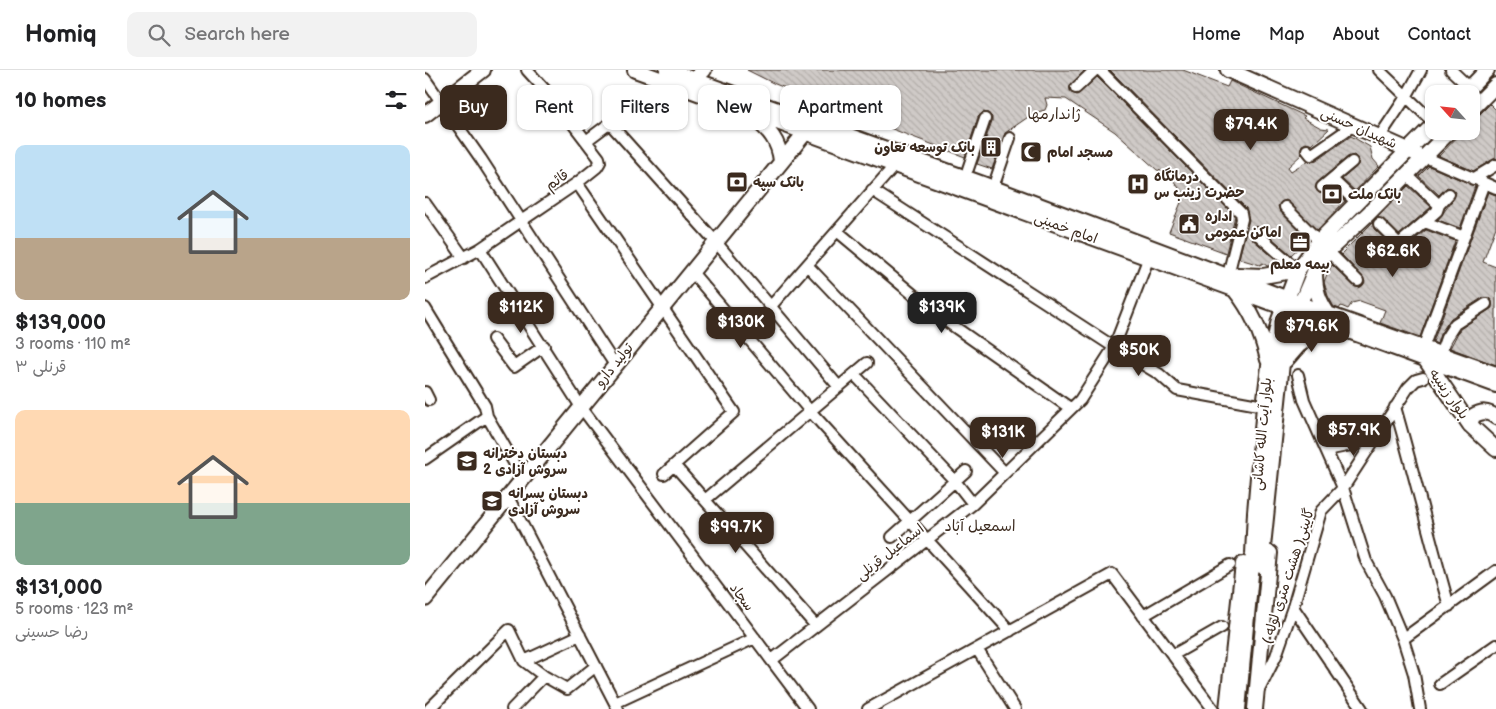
<!DOCTYPE html>
<meta charset="utf-8">
<style>
:root{--surface:#fff;--page:#f2f2f2;--text:#202124;--muted:#757577;--line:#e0e0e0;--accent:#3b2a1e}
body{margin:0;font-family:"Balsamiq Sans","Playpen Sans Arabic",sans-serif;background:var(--page);color:var(--text);height:100vh;display:flex;flex-direction:column;font-size:19px;white-space:nowrap}
*{box-sizing:border-box;margin:0}
p{font-size:16px;color:var(--muted)}
.icon{flex:none;width:28px;height:28px;fill:none;stroke:currentColor;stroke-width:2;stroke-linecap:round;stroke-linejoin:round}
.map{position:relative;flex:1;overflow:hidden}
.panel{display:flex;flex-direction:column;background:var(--surface);width:425px}
.panel>*{flex:none}
.banner{position:absolute;left:15px;top:15px;width:475px;height:45px;display:flex;gap:10px}
.needle{width:32px;rotate:297deg}
.tools{position:absolute;left:1000px;top:15px;display:grid;gap:10px}
.tools a{display:grid;place-items:center;width:55px;height:55px;border-radius:10px;background:var(--surface);box-shadow:0 1px 4px #0004;font-size:25px}
.price{position:absolute;translate:-50% -42px;padding:0 11px;border-radius:10px;background:var(--accent);color:#fff;font-size:16px;line-height:32px;filter:drop-shadow(0 1px 2px #0008)}
.price::after{content:'';position:absolute;left:50%;top:30px;width:15px;height:11px;margin-left:-8px;background:inherit;clip-path:polygon(0 0,100% 0,50% 100%)}
.price.selected{background:#222;color:#fff}
ul{padding:0;list-style:none}
li{display:grid;align-content:center;gap:10px;height:265px;padding:0 15px}
li span{display:grid;place-items:center;height:155px;border-radius:10px;color:#555}
li>.icon{margin-inline-start:auto}
span .icon{width:90px;height:90px;fill:#fffc;stroke-width:1}
li b{font-size:21px}
h2{display:flex;justify-content:space-between;align-items:center;height:60px;padding:0 15px;font-size:21px}
.pill{padding:0 18px;border-radius:10px;background:var(--surface);box-shadow:0 1px 4px #0004;font-size:18px;line-height:45px}
.pill.selected{background:var(--accent);color:#fff}
header{display:flex;align-items:center;gap:30px;box-sizing:border-box;height:70px;padding:0 25px;background:var(--surface);border-bottom:1px solid var(--line)}
header strong{font-size:24px}
nav{display:flex;gap:28px;margin-inline-start:auto;font-size:18px}
.search{width:350px;height:45px;background:var(--page);display:flex;align-items:center;gap:12px;box-sizing:border-box;padding:0 18px;border-radius:10px;color:var(--muted);font-size:19px}
main{display:flex;flex:1;min-height:0}
.map>svg:first-child{display:block}
.building{fill:url(#building-back-hatch);stroke:#3b2a1e}
.lines{fill:none;stroke-linecap:round;stroke-linejoin:round}
.street-casing{stroke:#3b2a1e;stroke-width:14}
.secondary-casing{stroke:#3b2a1e;stroke-width:18}
.street{stroke:#fff;stroke-width:10}
.secondary{stroke:#fff;stroke-width:14}
.labels{text-anchor:middle;dominant-baseline:central;stroke-width:4;stroke-linejoin:round;paint-order:stroke}
.street-label{font-size:14px;fill:#3b2a1e;stroke:#fff}
.poi-label{font-size:14px;font-weight:bold;fill:#3b2a1e;stroke:#fff;text-anchor:start}
.neighbourhood-label{font-size:15px;fill:#3b2a1e;stroke:#fff}
</style>
<header>
<strong>Homiq</strong>
<div class="search"><svg class="icon" aria-label="search" viewBox="0 0 24 24"><circle cx="10" cy="10" r="6"/><path d="M15 15l6 6"/></svg>Search here</div>
<nav><a>Home</a><a>Map</a><a>About</a><a>Contact</a></nav>
</header>
<main>
<section class="panel">
<h2>10 homes<svg class="icon" aria-label="filters" viewBox="0 0 24 24"><path d="M4 7h16M4 17h16"/><circle cx="9" cy="7" r="2"/><circle cx="15" cy="17" r="2"/></svg></h2>
<ul>
<li><span style="background:linear-gradient(#bfe0f5 60%,#b9a48a 0)"><svg class="icon" aria-label="home" viewBox="0 0 24 24"><path d="M3 11l9-7 9 7M6 9v11h12V9"/></svg></span><div><b>$139,000</b><p>3 rooms · 110 m²</p><p>قرنلی ۳</p></div></li>
<li><span style="background:linear-gradient(#ffd9b3 60%,#7fa58c 0)"><svg class="icon" aria-label="home" viewBox="0 0 24 24"><path d="M3 11l9-7 9 7M6 9v11h12V9"/></svg></span><div><b>$131,000</b><p>5 rooms · 123 m²</p><p>رضا حسینی</p></div></li>
</ul>
</section>
<div class="map">
<svg width="1071" height="639" viewBox="0 0 1071 639">
<defs>
<pattern id="building-back-hatch" width="6" height="6" patternUnits="userSpaceOnUse" patternTransform="scale(1.25)"><rect width="6" height="6" fill="#cfcac7"/><path d="M-1 5l2 2M0 0l6 6M5-1l2 2" fill="none" stroke="#b3aeaa"/></pattern>
</defs>
<rect width="100%" height="100%" fill="#fff"/>
<filter id="ink" filterUnits="userSpaceOnUse"><feTurbulence type="fractalNoise" baseFrequency=".02" numOctaves="2"/><feDisplacementMap in="SourceGraphic" scale="10" xChannelSelector="R" yChannelSelector="G"/><feConvolveMatrix kernelMatrix="1 2 1 2 8 2 1 2 1" color-interpolation-filters="sRGB"/></filter>
<g filter="url(#ink)">
<path class="building" d="M322,0H660L645,16L646,23L652,25L655,23L672,7L810,146L801,183L744,162L759,125L748,110L736,101L732,100L690,62L641,29L620,28L622,35L620,40L609,43L580,63L567,99L552,94L567,51V47L563,43L558,42L553,47L540,87L350,14Z
M685,0H758L802,17L805,11L880,46L878,48L896,58L904,59L887,75L881,73L877,75L875,81L877,84L863,97L866,101L882,91H890L926,66L945,77L948,89L954,96L930,121L917,109L933,95L934,90L929,85L923,87L893,112L890,118L894,123L899,124L906,118L920,131L892,160L864,132L861,130L856,132L853,136L855,141L883,169L866,185L836,158L829,156L824,161L826,168L856,194L842,196L838,193L835,195L818,190L814,188L824,150L821,138Z
M1065,34L1071,40V88L1048,101L1014,86L1038,61H1046V53Z
M1004,96L1050,116L1035,158L1013,150L1029,128L1031,122L1028,119L1022,117L1014,125L994,106Z
M983,116L1006,137L974,165L958,149L952,148Z
M1063,122L1071,125V157L1058,192L1071,197V295L1025,278L1035,259L1067,238V231L1064,228H1057L1026,248L1015,264L1012,274L1008,272Z
M948,152L949,159L973,181L979,179L1001,160L1030,171L995,267L955,253L960,240L935,231L927,233L923,239L916,236L914,239L909,237L903,226L899,212L902,204L907,195L929,216L934,218L938,215L940,212L938,207L916,184Z"/>
<g class="lines">
<g class="street-casing">
<path id="street" d="M675,0L816,143L817,149L803,205
M954,0L1009,53
M1026,0L1045,18
M0,9L56,89L190,295
M651,18L670,0
M955,66L981,27L996,0
M161,71L181,56L184,55L187,56L290,171L414,317
M882,80L886,85L929,55
M1000,87L1071,118
M543,99L560,49
M982,105L1014,135
M571,109L585,68
M907,109L931,132
M1048,109L1071,95
M152,113L309,342L239,404
M897,117L927,92
M447,120L689,277L734,304L752,320L839,336
M0,133L39,188
M860,137L894,171
M1000,152L1039,167
M954,154L974,174L1012,141L1014,135L1024,124
M412,161L514,246L645,338
M831,163L873,200
M55,179L156,337L383,639
M903,181L933,211
M382,195L580,403
M266,201L385,341L585,561
M0,208L55,179L152,113L172,97L175,92L174,88L132,33L102,0
M346,236L470,95
M0,238L60,336L62,346L98,408
M68,269L89,297L119,276
M998,278L1059,113
M1013,291L1021,268L1030,254L1061,234
M429,304L530,411L548,434
M873,305L879,330L918,418L941,491L960,526L978,569L989,604L995,639
M0,322L4,330
M970,337C989,403 1005,470 1024,536
M902,380L951,370
M0,389L62,346
M249,395L391,556
M83,427L193,639
M280,430L442,293
M467,467L541,401
M868,537L937,639
M718,546L805,495
M978,569L1071,501
M552,579L590,639
M748,585L797,557
M347,590L548,434L655,330L689,277L724,187
M99,591L155,565
M1015,614L1071,575
M835,618L851,586L868,537L896,441L918,418L983,318L991,310L998,308
M190,633L330,568
M4,639L84,560L99,591L119,606L142,619L171,596
M87,639L119,606
M443,639L687,504L788,639"/>
</g>
<g class="secondary-casing">
<path id="secondary" d="M210,0L1071,315
M242,0L558,114L903,244L1071,304
M803,0L990,83
M266,18L269,10L279,0
M1039,24L1062,0
M1046,40L1071,15
M0,45L58,0
M329,48C344,60 354,71 356,91
M890,203C890,220 894,231 903,244
M812,205L838,206L873,200
M810,220C827,241 837,264 843,290
M1000,289L1045,355L1071,379
M860,291L874,275L902,255
M1045,355L1048,346C1057,341 1062,341 1071,347
M836,496L857,293L867,254L890,200L903,181L943,144L1025,61
M0,529L380,63
M802,639L818,494
M813,639L828,484L830,442L839,336L844,296L854,250L873,200L894,171L1009,54
M830,639L845,483"/>
</g>
<use href="#street" class="street"/>
<use href="#secondary" class="secondary"/>
</g>
</g>
<defs>
<g id="building-square" transform="scale(1.125)"><rect x="-9" y="-9" width="18" height="18" rx="4" fill="#3b2a1e" stroke="#fff"/><path d="M-4-6H4V6H1V3H-1V6H-4ZM-2.5-4.3h1.7v1.8h-1.7ZM.8-4.3h1.7v1.8H.8ZM-2.5-1h1.7V.8h-1.7ZM.8-1h1.7V.8H.8Z" fill="#fff"/></g>
<g id="mosque-square" transform="scale(1.125)"><rect x="-9" y="-9" width="18" height="18" rx="4" fill="#3b2a1e" stroke="#fff"/><path d="M3.5-4.9A6 6 0 1 0 3.5 4.9A5 5 0 1 1 3.5-4.9Z" fill="#fff"/></g>
<g id="bank-square" transform="scale(1.125)"><rect x="-9" y="-9" width="18" height="18" rx="4" fill="#3b2a1e" stroke="#fff"/><path d="M-6-4H6V4H-6ZM0-2.3a2.3 2.3 0 1 0 0 4.6a2.3 2.3 0 1 0 0-4.6Z" fill="#fff"/></g>
<g id="hospital-square" transform="scale(1.125)"><rect x="-9" y="-9" width="18" height="18" rx="4" fill="#3b2a1e" stroke="#fff"/><path d="M-5-5h3v3.5h4V-5h3V5h-3V1.5h-4V5h-3Z" fill="#fff"/></g>
<g id="civic-square" transform="scale(1.125)"><rect x="-9" y="-9" width="18" height="18" rx="4" fill="#3b2a1e" stroke="#fff"/><path d="M-.6-6.5H3V-4.5H.6V-3L4-1V1h2V6H-6V1h2V-1L-.6-3ZM-1.2 2.5V6h2.4V2.5Z" fill="#fff"/></g>
<g id="office-square" transform="scale(1.125)"><rect x="-9" y="-9" width="18" height="18" rx="4" fill="#3b2a1e" stroke="#fff"/><path d="M-6-3h4V-5.5h4V-3h4V5H-6ZM-1-4.5V-3h2v-1.5ZM-6 0V1H6V0Z" fill="#fff"/></g>
<g id="school-square" transform="scale(1.125)"><rect x="-9" y="-9" width="18" height="18" rx="4" fill="#3b2a1e" stroke="#fff"/><path d="M0-5L7-2L0 1L-7-2ZM-4 1L0 2.5L4 1V4Q0 6-4 4Z" fill="#fff"/></g>
</defs>
<g fill-rule="evenodd">
<use href="#building-square" x="566" y="77"/>
<use href="#mosque-square" x="606" y="82"/>
<use href="#bank-square" x="312" y="112"/>
<use href="#hospital-square" x="713" y="114"/>
<use href="#bank-square" x="907" y="124"/>
<use href="#civic-square" x="764" y="154"/>
<use href="#office-square" x="875" y="172"/>
<use href="#school-square" x="42" y="391"/>
<use href="#school-square" x="67" y="431"/>
</g>
<g class="labels">
<g class="street-label">
<text transform="translate(934 58) rotate(24)">شهیدان حسنی</text>
<text transform="translate(132 110) rotate(-35)">قائم</text>
<text transform="translate(641 158) rotate(20)">امام خمینی</text>
<text transform="translate(189 295) rotate(-51)">تولید دارو</text>
<text transform="translate(1024 324) rotate(55)">بلوار زینبیه</text>
<text transform="translate(837 364) rotate(-85)">بلوار آیت الله کاشانی</text>
<text transform="translate(465 482) rotate(-38)">اسماعیل قرنلی</text>
<text transform="translate(863 506) rotate(-72)">گایینی( هشت متری لوله )</text>
<text transform="translate(317 527) rotate(53)">سجاد</text>
</g>
<g class="poi-label">
<text x="550" y="77" text-anchor="end">بانک توسعه تعاون</text>
<text x="622" y="82">مسجد امام</text>
<text x="729" y="106">درمانگاه<tspan x="729" dy="16">حضرت زینب س</tspan></text>
<text x="328" y="112">بانک سپه</text>
<text x="923" y="124">بانک ملت</text>
<text x="780" y="146">اداره<tspan x="780" dy="16">اماکن عمومی</tspan></text>
<text x="875" y="194" text-anchor="middle">بیمه معلم</text>
<text x="58" y="383">دبستان دخترانه<tspan x="58" dy="16">سروش آزادی 2</tspan></text>
<text x="83" y="423">دبستان پسرانه<tspan x="83" dy="16">سروش آزادی</tspan></text>
</g>
<g class="neighbourhood-label">
<text x="629" y="44">ژاندارمها</text>
<text x="555" y="456">اسمعیل آباد</text>
</g>
</g>
</svg>
<div class="tools">
<a><svg class="needle" viewBox="-14 -14 28 28"><path d="M0-13l5 13h-10z" fill="#e53935"/><path d="M0 13l5-13h-10z" fill="#757577"/></svg></a>
</div>
<b class="price" style="left:826px;top:81px">$79.4K</b>
<b class="price" style="left:968px;top:208px">$62.6K</b>
<b class="price" style="left:96px;top:264px">$112K</b>
<b class="price selected" style="left:517px;top:264px">$139K</b>
<b class="price" style="left:316px;top:279px">$130K</b>
<b class="price" style="left:887px;top:283px">$79.6K</b>
<b class="price" style="left:714px;top:307px">$50K</b>
<b class="price" style="left:929px;top:387px">$57.9K</b>
<b class="price" style="left:578px;top:389px">$131K</b>
<b class="price" style="left:311px;top:484px">$99.7K</b>
<div class="banner">
<a class="pill selected">Buy</a>
<a class="pill">Rent</a>
<a class="pill">Filters</a>
<a class="pill">New</a>
<a class="pill">Apartment</a>
</div>
</div>
</main>
